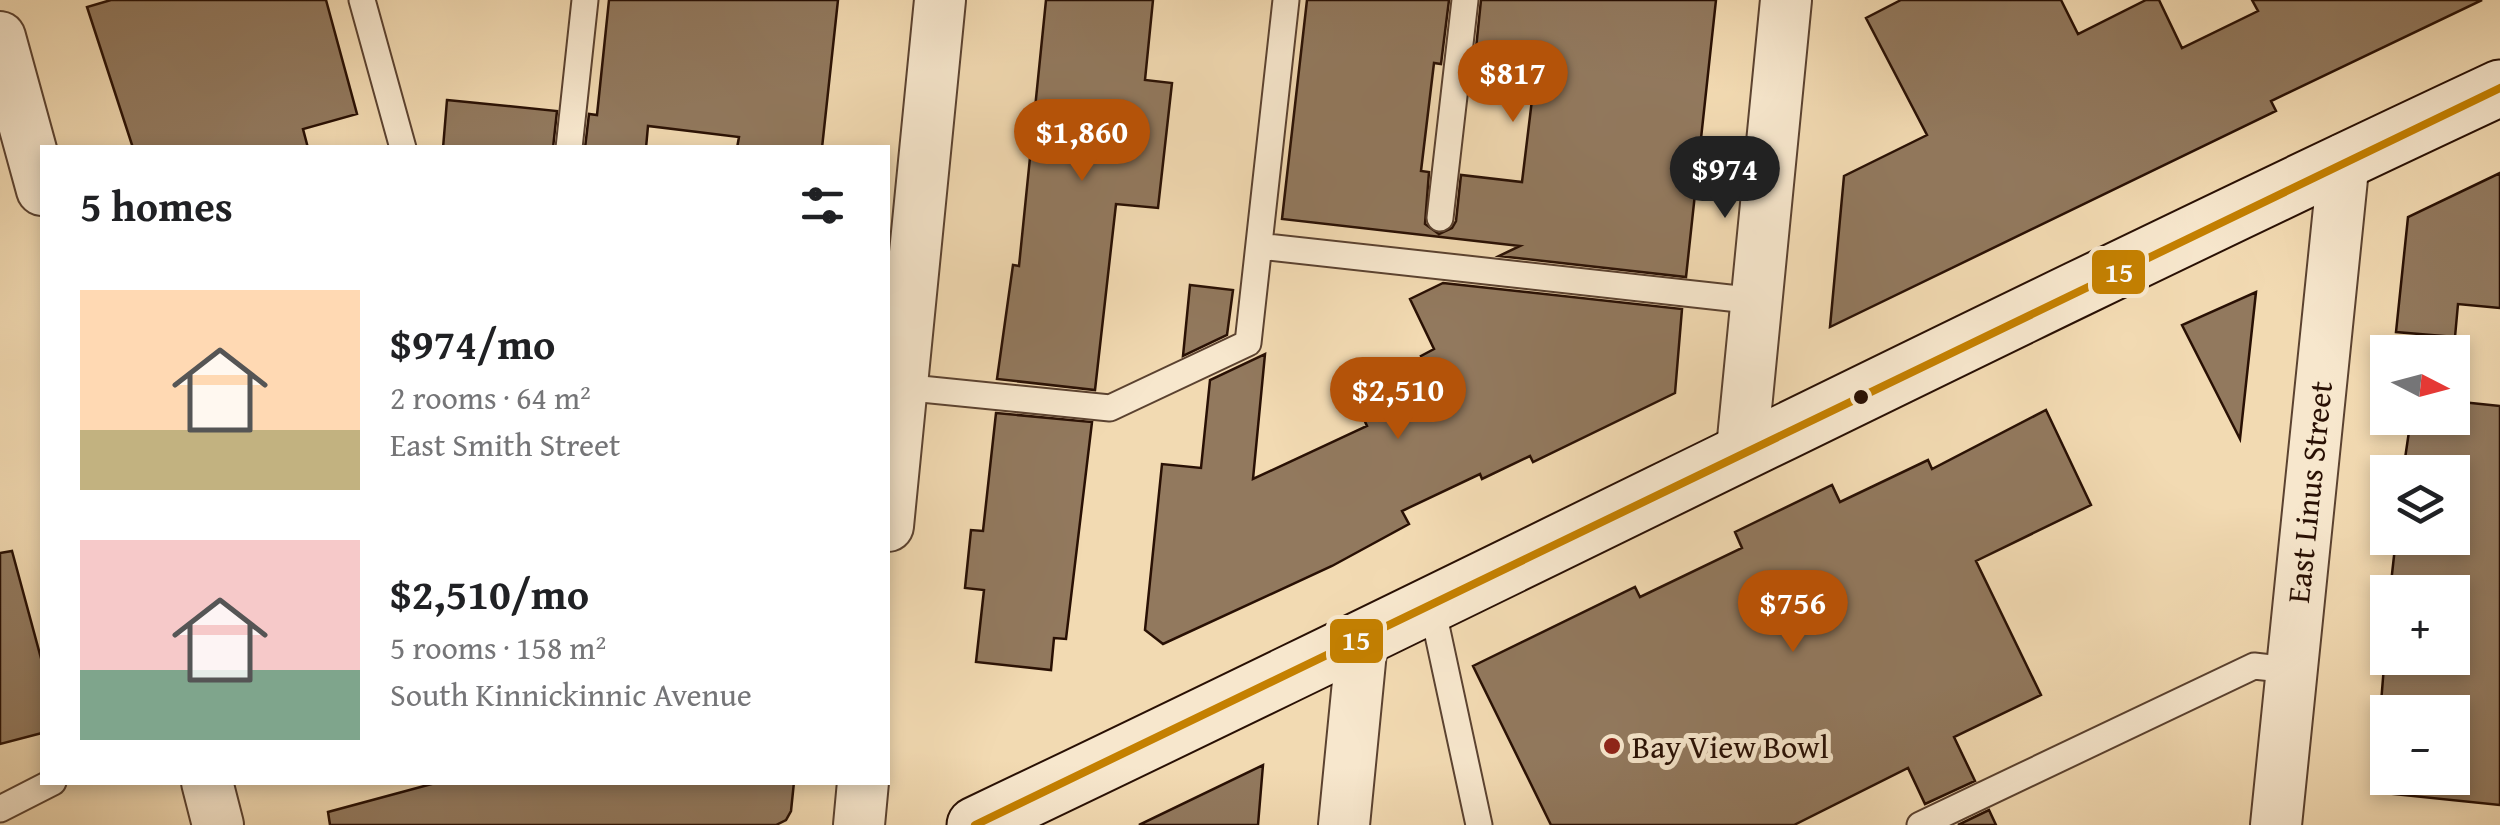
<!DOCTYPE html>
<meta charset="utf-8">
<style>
:root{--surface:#fff;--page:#f2f2f2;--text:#202124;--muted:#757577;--accent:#b45309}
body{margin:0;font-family:"Gentium Book Plus",serif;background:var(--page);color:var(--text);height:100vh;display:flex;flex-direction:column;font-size:38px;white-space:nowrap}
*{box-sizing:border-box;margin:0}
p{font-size:32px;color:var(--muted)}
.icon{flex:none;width:55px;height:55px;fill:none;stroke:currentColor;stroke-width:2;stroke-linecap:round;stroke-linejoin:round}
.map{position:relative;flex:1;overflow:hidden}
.drawer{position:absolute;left:40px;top:145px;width:850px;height:640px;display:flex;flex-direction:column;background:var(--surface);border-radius:0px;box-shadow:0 5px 15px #0003}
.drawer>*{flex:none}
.needle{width:65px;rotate:96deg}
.tools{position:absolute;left:2370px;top:335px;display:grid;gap:20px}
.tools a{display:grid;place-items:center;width:100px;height:100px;border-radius:0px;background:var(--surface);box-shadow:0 5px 15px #0003;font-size:50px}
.price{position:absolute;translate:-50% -85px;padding:0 22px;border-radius:35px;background:var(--accent);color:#fff;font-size:32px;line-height:65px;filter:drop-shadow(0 2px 5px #0008)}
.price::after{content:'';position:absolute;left:50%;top:60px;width:30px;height:22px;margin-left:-15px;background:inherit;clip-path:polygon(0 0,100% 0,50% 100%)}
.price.on{background:#222;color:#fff}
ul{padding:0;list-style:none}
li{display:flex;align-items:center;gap:30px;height:250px;padding:0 40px}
li span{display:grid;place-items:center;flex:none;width:280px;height:200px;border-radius:0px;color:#555}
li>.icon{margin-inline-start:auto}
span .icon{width:120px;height:120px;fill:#fffc;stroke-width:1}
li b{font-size:42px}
h2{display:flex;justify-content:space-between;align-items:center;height:120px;padding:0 40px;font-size:42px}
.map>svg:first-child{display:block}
.building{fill:#92795e;stroke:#291004;stroke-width:2.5;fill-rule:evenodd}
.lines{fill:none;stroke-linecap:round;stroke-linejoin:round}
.lane-casing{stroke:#5b4230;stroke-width:29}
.street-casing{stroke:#5b4230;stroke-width:54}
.secondary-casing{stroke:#291004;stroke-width:59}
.lane{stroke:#f7e7cd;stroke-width:25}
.street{stroke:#f7e7cd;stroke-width:50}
.secondary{stroke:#f7e7cd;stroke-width:55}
.bus-1-casing{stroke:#f7e7cd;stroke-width:15}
.bus-1{stroke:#c48001;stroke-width:8}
.bus-dot{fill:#291004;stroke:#f7e7cd;stroke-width:4}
.poi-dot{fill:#8f2418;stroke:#f7e7cd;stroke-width:4}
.labels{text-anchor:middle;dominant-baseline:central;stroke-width:10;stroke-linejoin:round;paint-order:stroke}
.street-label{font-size:32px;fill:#291004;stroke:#f7e7cd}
.poi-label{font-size:32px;fill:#291004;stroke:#f7e7cd;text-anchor:start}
.line-badge{stroke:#f7e7cd;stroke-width:4}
.badge-label{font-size:28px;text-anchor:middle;font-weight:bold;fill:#fff}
</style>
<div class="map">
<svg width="2500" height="825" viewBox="0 0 2500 825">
<rect width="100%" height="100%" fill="#f2dab2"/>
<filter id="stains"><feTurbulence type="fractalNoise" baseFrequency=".002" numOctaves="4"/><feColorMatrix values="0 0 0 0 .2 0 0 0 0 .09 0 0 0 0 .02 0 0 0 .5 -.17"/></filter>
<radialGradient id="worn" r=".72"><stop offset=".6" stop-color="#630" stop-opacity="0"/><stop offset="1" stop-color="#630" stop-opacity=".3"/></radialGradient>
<path class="building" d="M111,0H326L357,114L303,129L308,148H133L87,7Z
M609,0H838L822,148H737L739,137L648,126L646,148H585L589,114L597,115Z
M1046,0H1153L1145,80L1172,83L1158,208L1116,204L1095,390L997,379L1013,265L1019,266Z
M1307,0H1449L1441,64L1434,63L1421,171L1429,172L1425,224L1439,234L1452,228L1456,221L1461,175L1522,182L1535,75L1474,68L1481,0H1716L1686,277L1499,256L1520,246L1282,219Z
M1901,0H2061L2078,34L2146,0H2159L2182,48L2258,11L2252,0H2482L2271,101L2276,111L1830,327L1844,176L1927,135L1866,18Z
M447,100L557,111L553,148H443Z
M2500,173V308L2458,304L2455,337L2396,332L2408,217Z
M1443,283L1682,309L1675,393L1533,462L1530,456L1482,479L1480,474L1402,511L1409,524L1332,566L1163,644L1145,630L1162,464L1201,468L1210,380L1265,354L1253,479L1367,426L1361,413L1373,408L1365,391L1424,362L1421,356L1434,349L1410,299Z
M1190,285L1233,290L1227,335L1183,356Z
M2256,292L2240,439L2182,325Z
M2452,401L2500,406V805L2383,793L2384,779L2375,778L2388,616V658H2452V592H2390L2396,538H2452V472H2403L2411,418H2452ZM2388,712H2452V778H2388Z
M2046,410L2091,505L1976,561L2041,695L1954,737L1975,781L1925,804L1908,768L1794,825H1551L1473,666L1635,587L1640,597L1742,548L1735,532L1832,485L1840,502L1928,460L1932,469Z
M996,413L1092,422L1066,639L1054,638L1051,670L976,662L984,590L965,588L971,530L983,531Z
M12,551L42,662V733L0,744V553Z
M1263,765L1258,825H1139Z
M439,782H794L791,811L786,820L776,825H330L328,812Z
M1989,810L1996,825H1958Z"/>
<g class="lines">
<g class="lane-casing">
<path id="lane" d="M362,0L403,148
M569,148L585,0
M1440,218L1465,0
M1259,246L1757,301
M901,387L1110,408L1248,343L1286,0
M1432,607L1479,825
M0,809L53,782
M1920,825L2254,666L2290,670"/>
</g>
<g class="street-casing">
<path id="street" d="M0,37L42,190
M1742,449L1786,0
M888,526L940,0
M207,782L218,825
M859,825L863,782
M1344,825L1362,641
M2276,825L2344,159"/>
</g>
<g class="secondary-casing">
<path id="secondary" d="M975,825C1485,583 1988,327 2500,88"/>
</g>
<use href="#lane" class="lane"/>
<use href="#street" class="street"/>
<use href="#secondary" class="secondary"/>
<g class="bus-1-casing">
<path id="bus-1" d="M975,825L2500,88"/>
</g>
<use href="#bus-1" class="bus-1"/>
</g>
<circle class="bus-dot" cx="1861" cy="397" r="9"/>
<circle class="poi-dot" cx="1612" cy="746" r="10"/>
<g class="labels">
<g class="street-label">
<text transform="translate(2309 492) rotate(-84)">East Linus Street</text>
</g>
<g class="poi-label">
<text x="1632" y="746">Bay View Bowl</text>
</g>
</g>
<g class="line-badge">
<rect x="2090" y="248" width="57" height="48" rx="10" fill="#c48001"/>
<rect x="1328" y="617" width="57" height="48" rx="10" fill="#c48001"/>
</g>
<g class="badge-label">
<text x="2119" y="282">15</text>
<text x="1356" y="650">15</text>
</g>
<rect width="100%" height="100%" filter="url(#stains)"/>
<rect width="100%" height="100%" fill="url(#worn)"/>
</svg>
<div class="tools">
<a><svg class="needle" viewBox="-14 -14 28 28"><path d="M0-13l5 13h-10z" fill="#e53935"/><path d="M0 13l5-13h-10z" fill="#757577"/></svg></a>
<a><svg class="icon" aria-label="layers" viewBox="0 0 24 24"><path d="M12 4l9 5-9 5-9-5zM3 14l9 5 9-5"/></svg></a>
<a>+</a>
<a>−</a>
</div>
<b class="price" style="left:1513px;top:125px">$817</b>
<b class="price" style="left:1082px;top:184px">$1,860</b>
<b class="price on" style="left:1725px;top:221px">$974</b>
<b class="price" style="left:1398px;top:442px">$2,510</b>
<b class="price" style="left:1793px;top:655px">$756</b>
<section class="drawer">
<h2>5 homes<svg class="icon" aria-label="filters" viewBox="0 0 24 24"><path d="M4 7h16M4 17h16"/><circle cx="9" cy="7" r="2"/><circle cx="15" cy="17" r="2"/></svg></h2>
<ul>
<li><span style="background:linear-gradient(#ffd9b3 70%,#c2b280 0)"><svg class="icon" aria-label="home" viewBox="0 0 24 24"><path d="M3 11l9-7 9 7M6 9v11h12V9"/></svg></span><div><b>$974/mo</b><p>2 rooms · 64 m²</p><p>East Smith Street</p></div></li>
<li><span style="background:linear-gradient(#f6c9c9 65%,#7fa58c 0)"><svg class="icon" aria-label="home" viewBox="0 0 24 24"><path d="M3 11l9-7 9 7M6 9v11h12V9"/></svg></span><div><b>$2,510/mo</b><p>5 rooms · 158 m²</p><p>South Kinnickinnic Avenue</p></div></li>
</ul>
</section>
</div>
